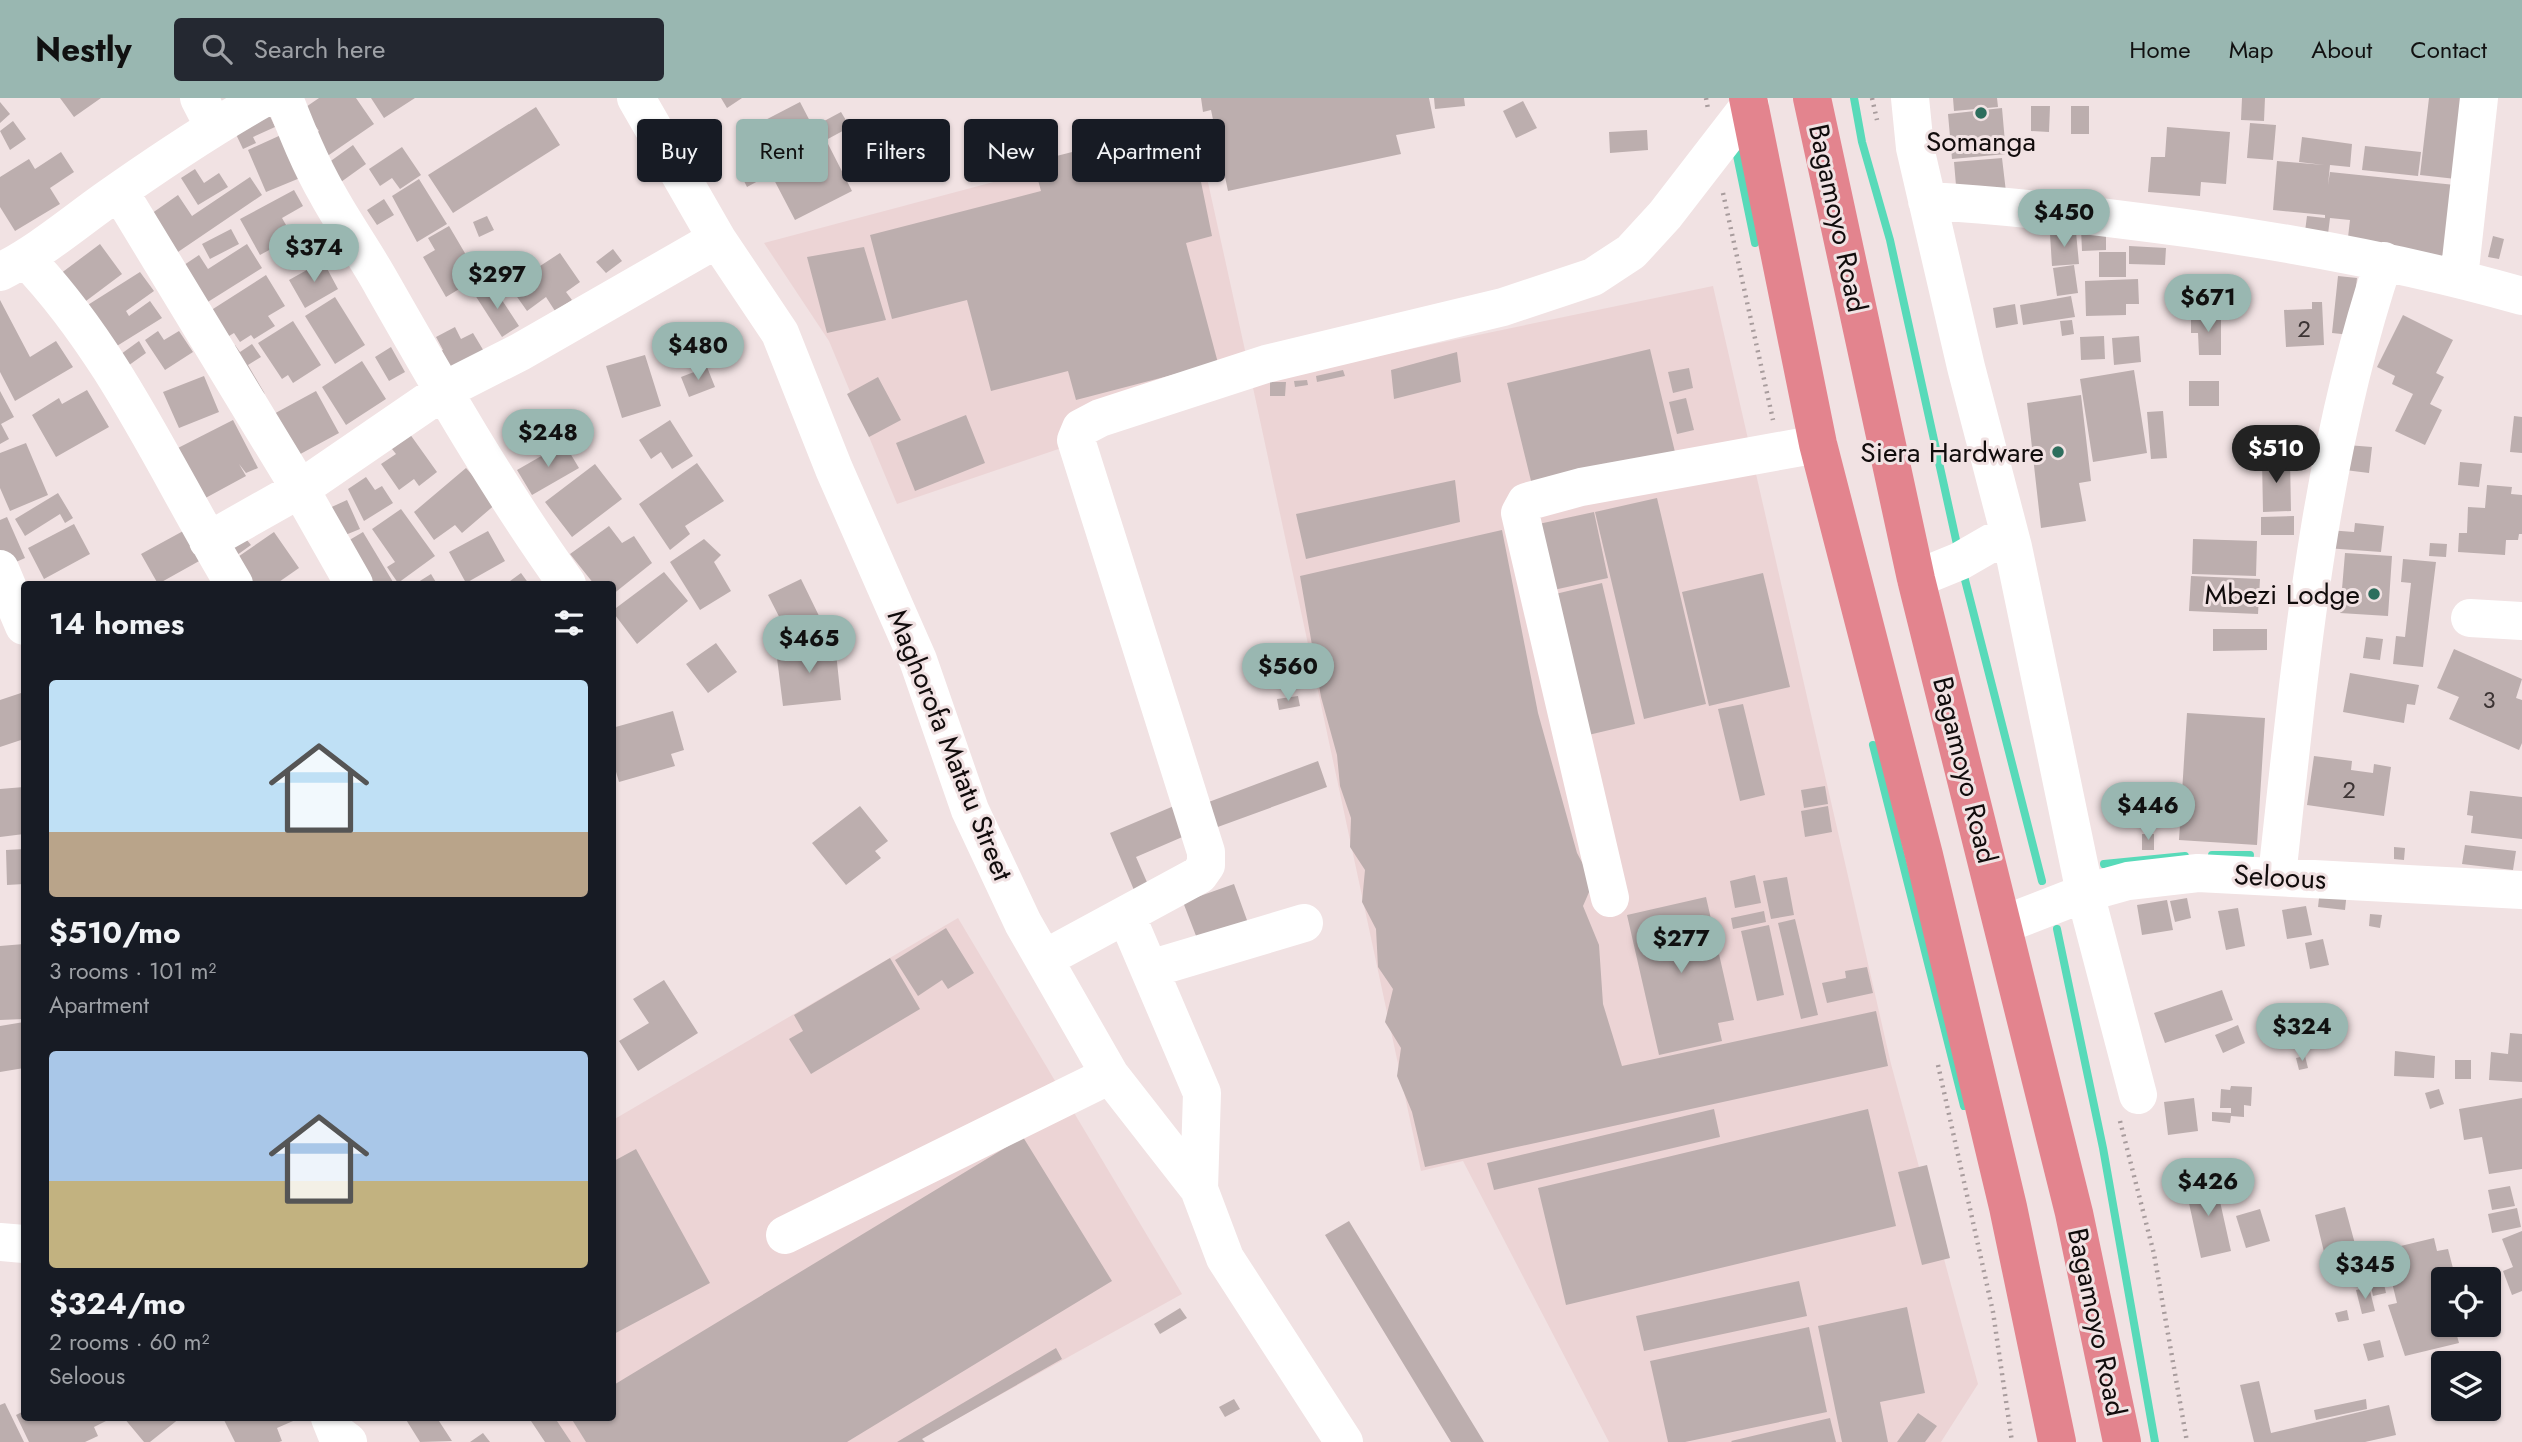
<!DOCTYPE html>
<meta charset="utf-8">
<style>
:root{--surface:#171b24;--page:#242831;--text:#f1f3f6;--muted:#9ea1a6;--accent:#99b7b1}
body{margin:0;font-family:Jost,sans-serif;background:var(--page);color:var(--text);height:100vh;display:flex;flex-direction:column;font-size:26px;white-space:nowrap}
*{box-sizing:border-box;margin:0}
p{font-size:23px;color:var(--muted)}
.icon{flex:none;width:38px;height:38px;fill:none;stroke:currentColor;stroke-width:2;stroke-linecap:round;stroke-linejoin:round}
.map{position:relative;flex:1;overflow:hidden}
.sheet{position:absolute;left:21px;top:483px;width:595px;height:840px;display:flex;flex-direction:column;background:var(--surface);border-radius:7px;box-shadow:0 2px 5px #0004}
.sheet>*{flex:none}
.hud{position:absolute;left:637px;top:21px;width:665px;height:63px;display:flex;gap:14px}
.buttons{position:absolute;left:2431px;top:1169px;display:grid;gap:14px}
.buttons a{display:grid;place-items:center;width:70px;height:70px;border-radius:7px;background:var(--surface);box-shadow:0 2px 5px #0004;font-size:35px}
.price{position:absolute;translate:-50% -60px;padding:0 16px;border-radius:24px;background:var(--accent);color:#111;font-size:23px;line-height:46px;filter:drop-shadow(0 2px 4px #0008)}
.price::after{content:'';position:absolute;left:50%;top:42px;width:21px;height:16px;margin-left:-10px;background:inherit;clip-path:polygon(0 0,100% 0,50% 100%)}
.price.active{background:#222;color:#fff}
ul{padding:0;list-style:none}
li{display:grid;align-content:center;gap:14px;height:371px;padding:0 28px}
li span{display:grid;place-items:center;height:217px;border-radius:7px;color:#555}
li>.icon{margin-inline-start:auto}
span .icon{width:126px;height:126px;fill:#fffc;stroke-width:1}
li b{font-size:30px}
h2{display:flex;justify-content:space-between;align-items:center;height:84px;padding:0 28px;font-size:30px}
.chip{padding:0 24px;border-radius:7px;background:var(--surface);box-shadow:0 2px 5px #0004;font-size:24px;line-height:63px}
.chip.active{background:var(--accent);color:#111}
header{display:flex;align-items:center;gap:42px;box-sizing:border-box;height:98px;padding:0 35px;background:var(--accent);color:#111}
header strong{font-size:33px}
nav{display:flex;gap:38px;margin-inline-start:auto;font-size:24px}
.search{width:490px;height:63px;background:var(--page);display:flex;align-items:center;gap:18px;box-sizing:border-box;padding:0 24px;border-radius:7px;color:var(--muted);font-size:26px}
.map>svg:first-child{display:block}
.built{fill:#ecd4d5}
.lines{fill:none;stroke-linecap:round;stroke-linejoin:round}
.stream{stroke:#58dab9;stroke-width:8}
.building{fill:#bcaeae}
.path{stroke:#a89c9d;stroke-width:4.5;stroke-dasharray:2 5;stroke-linecap:butt}
.minor{stroke:#fff;stroke-width:38}
.highway{stroke:#e3848e;stroke-width:38}
.poi-dot{fill:#2d6e5d;stroke:#f1e2e3;stroke-width:2.5}
.labels{text-anchor:middle;dominant-baseline:central;stroke-width:6;stroke-linejoin:round;paint-order:stroke}
.number-label{font-size:24px;fill:#3c3434}
.poi-label{font-size:28px;fill:#110c0c;stroke:#f1e2e3;text-anchor:end}
.street-label{font-size:28px;fill:#110c0c;stroke:#f1e2e3}
</style>
<header>
<strong>Nestly</strong>
<div class="search"><svg class="icon" aria-label="search" viewBox="0 0 24 24"><circle cx="10" cy="10" r="6"/><path d="M15 15l6 6"/></svg>Search here</div>
<nav><a>Home</a><a>Map</a><a>About</a><a>Contact</a></nav>
</header>
<div class="map">
<svg width="2522" height="1344" viewBox="0 0 2522 1344">
<rect width="100%" height="100%" fill="#f1e2e3"/>
<path class="built" d="M1196,30L1252,284L1713,188L1891,966L1978,1286L1941,1344H1609L1463,1063L1421,1073L1252,285L897,406L829,243L764,145Z
M958,820L1182,1196L915,1344H562L548,1320H612L613,1022Z"/>
<g class="lines">
<path class="stream" d="M1854,0L1862,44L1890,142L1958,451
M1735,48L1755,145
M1963,474L2042,783
M1873,647L1964,1008
M2212,757H2250
M2104,766L2185,758
M2057,831L2103,1050L2155,1344"/>
</g>
<path class="building" d="M60,0H101L74,19Z
M319,0H356L374,26L326,59L312,38L319,33L303,11Z
M371,0H415L384,20Z
M721,0H742L727,10Z
M1201,0H1429L1435,30L1396,37L1401,56L1228,93L1211,12L1203,14Z
M1434,0H1464L1465,8L1435,11Z
M1953,0H1997L1998,9L1954,13Z
M2242,0H2265L2264,23L2241,22Z
M2429,0H2465L2456,81L2420,77Z
M1523,3L1537,30L1516,40L1503,13Z
M0,4L10,16L0,25Z
M800,4L813,29L841,14L850,29L826,42L852,93L795,122L771,76L747,89L737,69L767,54L754,28Z
M2031,8H2050L2049,34L2031,33Z
M2071,8H2089V36H2071Z
M536,9L560,47L453,115L428,77Z
M2002,10L2006,56L1952,61L1948,16Z
M268,14L275,29L253,39L256,45L243,51L233,30Z
M13,23L26,41L10,52L0,33Z
M2250,25L2276,27L2273,62L2247,60Z
M1170,29L1184,82L1200,79L1212,138L1186,145L1218,265L1076,302L1068,273L991,293L967,202L892,221L870,137L1041,93L1033,64Z
M2167,29L2230,34L2226,86L2201,84L2200,98L2148,94L2151,59H2165Z
M1647,32L1648,52L1610,55L1609,34Z
M281,37L300,80L266,94L248,52Z
M2302,39L2352,46L2350,69L2330,67L2328,87L2330,74L2455,87L2448,159L2347,148L2350,122L2330,120L2327,144L2304,141L2307,118L2325,120V117L2273,112L2277,63L2324,67L2299,64Z
M353,47L366,66L334,89L321,70Z
M2365,48L2421,54L2418,78L2362,72Z
M402,49L421,77L400,91L392,80L380,88L369,71Z
M61,54L74,74L50,90L60,106L15,133L0,109V79L29,61L35,71Z
M2002,60L2006,94L1957,99L1954,64Z
M195,71L204,85L219,75L228,89L198,107L181,80Z
M250,79L262,97L175,156L148,118L178,97L192,118Z
M419,81L447,126L417,144L392,98Z
M294,92L303,108L282,120L293,139L260,157L240,121Z
M384,101L394,117L377,127L367,112Z
M487,118L494,132L479,139L473,124Z
M449,128L479,179L446,199L423,159L435,152L428,140Z
M2106,130V152L2082,153L2081,131Z
M231,131L239,146L210,161L202,146Z
M2076,134L2079,166L2052,168L2050,136Z
M2493,138L2504,141L2499,161L2488,159Z
M100,146L122,176L82,206L60,176Z
M247,146L262,170L203,207L181,169L199,157L208,171Z
M2129,148L2166,150L2165,167L2129,166Z
M864,149L886,222L827,235L807,159Z
M613,151L622,163L606,175L596,164Z
M2099,154H2126V179H2099Z
M560,155L580,184L566,194L572,202L555,213L546,199L527,213L503,179L530,161L537,170Z
M323,163L338,191L305,210L289,182Z
M2074,167L2078,195L2057,198L2053,170Z
M140,174L154,193L126,213L129,218L150,203L162,220L112,251L83,210Z
M266,177L285,208L268,218L275,228L254,241L251,237L240,244L234,235L219,244L202,218Z
M2338,178L2357,180L2351,237L2332,235Z
M2138,181L2139,206H2126V217L2086,218L2085,183Z
M492,187L519,228L502,239L475,197Z
M2194,191H2216V214H2194Z
M2071,198L2075,219L2023,227L2020,207Z
M335,199L365,247L335,266L305,218Z
M0,202L30,259L56,243L73,269L15,303L0,274Z
M2312,204H2322L2324,247L2286,249L2284,212L2312,211Z
M2015,206L2018,226L1996,230L1993,210Z
M2191,217H2221V257H2199L2198,235H2191Z
M2403,217L2453,242L2436,275L2444,279L2430,306L2442,312L2425,347L2395,333L2413,296L2392,286L2395,278L2377,269Z
M2072,222L2074,236L2062,238L2060,223Z
M293,223L321,267L293,285L288,277L282,281L258,245Z
M455,229L461,241L473,235L485,255L444,278L432,258L443,252L436,239Z
M158,233L164,242L179,233L193,254L165,272L145,242Z
M2104,238L2105,261L2081,262L2080,239Z
M2139,238L2141,264L2114,267L2112,240Z
M139,243L146,255L118,275L110,264Z
M252,246L261,259L248,267L265,296L219,256L235,247L240,254Z
M391,249L405,274L389,283L375,259Z
M1650,251L1675,354L1532,387L1507,285Z
M1457,254L1461,284L1394,301L1391,272Z
M645,257L661,308L622,320L606,268Z
M362,263L386,301L346,327L322,289Z
M707,269L715,289L689,299L681,279Z
M1689,270L1693,290L1673,295L1668,274Z
M1343,272L1345,278L1317,284L1316,278Z
M2134,272L2147,355L2093,364L2080,281Z
M204,278L219,314L179,330L163,294Z
M878,279L901,322L869,339L847,296Z
M1307,282L1308,287L1295,289L1294,283Z
M2189,283H2219V308H2189Z
M1270,284H1286L1285,298H1270Z
M87,292L109,329L56,359L32,317L59,300L62,306Z
M0,293L14,319L1,326L9,341L0,346Z
M316,293L339,335L293,360L270,318Z
M2081,297L2091,383L2079,385L2086,423L2041,430L2027,305Z
M1686,300L1694,332L1677,336L1669,304Z
M2163,313L2167,360L2151,361L2147,314Z
M966,317L985,365L915,393L896,345Z
M2514,318L2522,319V355L2510,354Z
M233,322L258,370L246,375L239,366L246,378L200,403L174,352Z
M670,322L693,358L672,371L661,354L651,361L639,342Z
M407,332L437,374L419,388L414,381L399,392L381,366L396,356L388,346Z
M26,345L48,397L10,413L0,390V355Z
M564,345L579,370L532,397L517,372Z
M2347,347L2372,349L2369,375L2345,372Z
M2262,361H2290L2291,413L2263,414Z
M2460,364L2482,366L2479,389L2458,387Z
M697,365L724,403L685,428L690,436L670,452L639,406Z
M595,366L622,401L572,439L545,404Z
M466,370L497,405L462,435L455,427L434,442L414,414Z
M366,379L375,392L382,388L393,405L364,423L348,391Z
M1455,382L1460,424L1306,461L1296,416Z
M2487,387L2512,389L2511,396L2522,397V436H2519L2518,442H2506L2505,457L2458,454L2459,435H2467L2468,409L2485,410Z
M58,395L73,420L65,425L60,416L25,438L15,421Z
M1657,400L1706,606L1644,621L1595,414Z
M347,402L360,431L338,440L325,412Z
M401,411L435,458L398,485L387,469L395,464L372,431Z
M1594,414L1608,480L1549,493L1534,427Z
M2294,418V437H2261V419Z
M7,419L25,460L7,468L0,452V422Z
M2355,425L2384,428L2381,454L2326,450L2328,432L2354,434Z
M74,426L90,456L44,481L28,450Z
M609,428L622,445L634,438L652,465L612,497V486H594L570,456Z
M185,432L201,462L158,486L141,456Z
M1502,432L1538,615L1577,755L1593,785L1583,808L1599,847L1603,906L1622,968L1876,913L1888,968L1425,1069L1412,1014L1397,978L1401,950L1385,924L1393,891L1378,869L1376,831L1362,804L1365,772L1350,749L1351,720L1340,688L1337,657L1321,599L1300,478Z
M488,433L505,463L466,485L449,454Z
M274,434L299,470L276,486H244L229,465Z
M363,434L393,484L389,486H366L341,447Z
M242,436L251,447L226,465Z
M704,441L721,457L714,464L731,493L700,512L670,464Z
M2193,441L2257,443L2256,478L2192,476Z
M2430,445L2447,446L2446,459L2429,458Z
M2345,455L2392,458L2388,518L2340,515Z
M2403,461L2436,464L2423,569L2393,566L2396,538L2405,539L2411,485L2401,484Z
M664,474L688,503L637,546L612,513Z
M521,475L529,486H506Z
M1763,475L1790,589L1709,608L1682,494Z
M431,476L437,486H415Z
M2191,478L2260,481L2258,516L2189,513Z
M801,481L821,522L789,538L768,497Z
M1602,485L1635,626L1584,638L1551,497Z
M2213,531H2267V552L2213,553Z
M2366,539L2383,541L2380,562L2363,560Z
M716,545L737,574L708,595L686,566Z
M835,545L841,602L783,608L776,552Z
M2454,551L2522,581L2516,600L2522,602V645L2519,652L2449,621L2459,599L2437,590Z
M2350,575L2419,587L2415,607L2407,606L2404,625L2343,614Z
M24,594V641L0,649V602Z
M1298,598L1300,608L1279,612L1277,601Z
M1743,606L1765,697L1740,703L1718,611Z
M673,613L684,652L671,656L675,668L619,684L612,660V630Z
M2187,615L2265,620L2257,747L2179,742Z
M2314,658L2352,663L2351,672L2373,675L2374,666L2391,669L2384,718L2307,707Z
M1318,663L1327,689L1215,730L1206,705Z
M1825,688L1828,706L1804,710L1801,692Z
M24,689V736L0,739V691Z
M2470,693L2522,699V741L2471,735L2473,718L2467,717Z
M1181,705L1194,734L1136,759L1153,798L1139,804L1110,735Z
M860,708L888,743L875,753L881,760L846,787L812,745Z
M1828,708L1832,734L1805,739L1801,713Z
M2142,736H2154V752H2142Z
M2465,747L2516,753L2513,772L2462,766Z
M2394,749L2405,750L2404,762L2394,761Z
M24,751V786L7,787L6,752Z
M1755,777L1761,805L1735,810L1730,783Z
M1787,779L1794,817L1771,821L1763,783Z
M1234,786L1248,825L1198,843L1183,804Z
M2320,791L2347,793L2345,812L2318,809Z
M1706,799L1734,922L1718,925L1722,943L1659,957L1627,817Z
M2187,800L2191,820L2175,824L2170,803Z
M2167,802L2173,832L2142,837L2137,807Z
M2306,808L2312,837L2287,841L2282,812Z
M2238,810L2245,848L2226,852L2218,813Z
M1764,813L1766,824L1733,831L1731,820Z
M2370,816L2382,817L2380,830L2369,828Z
M1795,821L1818,917L1801,921L1778,825Z
M1769,827L1784,897L1757,903L1741,833Z
M946,830L974,875L948,891L942,882L918,898L895,862Z
M2323,841L2329,867L2310,871L2305,845Z
M24,846V921L0,922V848Z
M890,860L920,911L811,976L789,941L803,933L794,917Z
M1867,869L1873,895L1827,905L1822,885L1846,880L1845,873Z
M664,882L698,935L638,973L619,943L649,925L633,901Z
M2222,892L2233,922L2165,945L2154,915Z
M24,924V970L0,974V928Z
M2238,927L2245,945L2223,955L2215,937Z
M2510,935L2522,936V984L2489,982L2491,954L2508,956Z
M2395,953L2435,958L2434,980L2394,978Z
M2305,958L2308,970L2299,972L2296,960Z
M2455,962H2471V981H2455Z
M2231,988L2252,989L2251,1008L2244,1007V1019L2231,1018L2230,1025L2212,1023V1014L2231,1015V1010H2220L2221,991L2230,992Z
M2439,991L2444,1006L2430,1011L2425,995Z
M2194,1000L2198,1033L2168,1037L2164,1004Z
M2522,1000V1071L2489,1076L2482,1039L2464,1042L2459,1011Z
M1714,1011L1720,1039L1494,1092L1487,1065Z
M1868,1011L1896,1128L1566,1207L1538,1090Z
M1023,1039L1112,1183L847,1344H586L571,1320H612V1288Z
M636,1051L710,1185L612,1237V1064Z
M1927,1067L1950,1160L1922,1167L1898,1074Z
M2215,1081L2231,1153L2201,1160L2185,1087Z
M2510,1088L2515,1108L2492,1112L2488,1092Z
M2345,1109L2355,1146L2324,1154L2315,1117Z
M2517,1110L2521,1129L2492,1135L2488,1116Z
M2260,1111L2270,1143L2246,1150L2236,1118Z
M1349,1123L1484,1344H1451L1325,1137Z
M2522,1133V1193L2512,1197L2503,1173L2513,1169L2502,1141Z
M2434,1140L2437,1153L2448,1151L2455,1178L2443,1181V1227H2454L2459,1245L2405,1258L2388,1207L2397,1205L2384,1152Z
M2360,1150L2365,1173L2349,1177L2345,1153Z
M2339,1164L2342,1174L2331,1176L2329,1167Z
M2380,1167L2386,1195L2373,1198L2367,1170Z
M1799,1183L1807,1218L1644,1253L1636,1218Z
M2369,1189L2375,1213L2362,1216L2356,1192Z
M1907,1209L1925,1295L1880,1304L1888,1344H1842L1818,1228Z
M1180,1210L1187,1220L1160,1236L1154,1226Z
M2347,1212L2349,1222L2338,1224L2335,1215Z
M1809,1229L1827,1314L1685,1344H1668L1650,1263Z
M2380,1242L2384,1259L2368,1263L2363,1246Z
M1056,1250L1062,1261L922,1341L925,1344H897Z
M2259,1283L2271,1335L2389,1307L2396,1337L2365,1344H2254L2240,1287Z
M1234,1301L1240,1311L1225,1319L1219,1309Z
M2366,1301L2367,1311L2316,1322L2314,1312Z
M5,1305L24,1344H0V1307Z
M24,1313V1320L110,1321L94,1329L98,1338L85,1344H29L16,1317Z
M1918,1315L1937,1328L1925,1344H1897Z
M124,1320H180L150,1344H144Z
M223,1320H300L277,1330L282,1343L279,1344H235Z
M405,1320H437L452,1343L420,1344Z
M529,1320H555L571,1344H545Z
M1830,1320L1836,1344H1732L1731,1343Z
M483,1335L490,1344H470Z"/>
<g class="lines">
<path class="path" d="M1706,0L1708,11
M1872,0L1877,22
M1723,95L1773,322
M1938,967L1993,1214L2012,1344
M2120,1023L2154,1156L2187,1344"/>
<path class="minor" d="M199,0L214,29
M284,0C297,33 310,66 328,97C345,128 366,157 383,188C441,290 499,391 567,486
M636,0L717,141L780,235L834,371L918,562L970,712L1023,825L1110,977L1199,1091L1225,1160L1344,1344
M1910,0L1915,50L1966,269L2013,449L2085,795L2138,997
M119,93L300,391L354,486
M1927,103C2017,108 2104,119 2193,131C2304,147 2414,167 2522,198
M26,161C116,255 168,377 234,486
M0,174C38,155 71,127 106,102C157,66 209,31 264,0
M2459,180L2479,0
M208,443L300,391L443,293L520,254L717,141
M0,471L24,528
M1916,481L1960,463L1993,444L2013,449
M2470,520L2522,523
M2277,778C2300,571 2317,362 2384,163
M1610,800L1520,415L1526,404L1581,389L1818,346
M1126,817L1202,995L1199,1091
M2005,826L2085,795L2128,783L2198,775L2522,792
M1044,861L1199,777L1206,767V754L1076,342L1081,330L1100,320L1266,266L1503,209L1593,179L1631,154L1665,117L1750,7
M1150,871L1304,825
M785,1137L1110,977
M0,1144L24,1146
M330,1320L336,1335L348,1344"/>
<path class="highway" d="M1748,0L1818,346L1924,757L2008,1109L2057,1344
M1812,0L1916,481L2074,1115L2122,1344"/>
</g>
<g class="poi-dot">
<circle cx="1981" cy="15" r="7"/>
<circle cx="2058" cy="354" r="7"/>
<circle cx="2374" cy="496" r="7"/>
</g>
<g class="labels">
<g class="number-label">
<text x="2304" y="230">2</text>
<text x="2489" y="601">3</text>
<text x="2349" y="691">2</text>
</g>
<g class="poi-label">
<text x="1981" y="43" text-anchor="middle">Somanga</text>
<text x="2044" y="354">Siera Hardware</text>
<text x="2360" y="496">Mbezi Lodge</text>
</g>
<g class="street-label">
<text transform="translate(1838 120) rotate(78)">Bagamoyo Road</text>
<text transform="translate(950 647) rotate(68)">Maghorofa Matatu Street</text>
<text transform="translate(1965 672) rotate(76)">Bagamoyo Road</text>
<text transform="translate(2280 779) rotate(3)">Seloous</text>
<text transform="translate(2097 1224) rotate(78)">Bagamoyo Road</text>
</g>
</g>
</svg>
<div class="buttons">
<a><svg class="icon" aria-label="locate" viewBox="0 0 24 24"><circle cx="12" cy="12" r="6"/><path d="M12 2v4M12 18v4M2 12h4M18 12h4"/></svg></a>
<a><svg class="icon" aria-label="layers" viewBox="0 0 24 24"><path d="M12 4l9 5-9 5-9-5zM3 14l9 5 9-5"/></svg></a>
</div>
<b class="price" style="left:2064px;top:151px">$450</b>
<b class="price" style="left:314px;top:186px">$374</b>
<b class="price" style="left:497px;top:213px">$297</b>
<b class="price" style="left:2208px;top:236px">$671</b>
<b class="price" style="left:698px;top:284px">$480</b>
<b class="price" style="left:548px;top:371px">$248</b>
<b class="price active" style="left:2276px;top:387px">$510</b>
<b class="price" style="left:809px;top:577px">$465</b>
<b class="price" style="left:1288px;top:605px">$560</b>
<b class="price" style="left:2148px;top:744px">$446</b>
<b class="price" style="left:1681px;top:877px">$277</b>
<b class="price" style="left:2302px;top:965px">$324</b>
<b class="price" style="left:2208px;top:1120px">$426</b>
<b class="price" style="left:2365px;top:1203px">$345</b>
<div class="hud">
<a class="chip">Buy</a>
<a class="chip active">Rent</a>
<a class="chip">Filters</a>
<a class="chip">New</a>
<a class="chip">Apartment</a>
</div>
<section class="sheet">
<h2>14 homes<svg class="icon" aria-label="filters" viewBox="0 0 24 24"><path d="M4 7h16M4 17h16"/><circle cx="9" cy="7" r="2"/><circle cx="15" cy="17" r="2"/></svg></h2>
<ul>
<li><span style="background:linear-gradient(#bfe0f5 70%,#b9a48a 0)"><svg class="icon" aria-label="home" viewBox="0 0 24 24"><path d="M3 11l9-7 9 7M6 9v11h12V9"/></svg></span><div><b>$510/mo</b><p>3 rooms · 101 m²</p><p>Apartment</p></div></li>
<li><span style="background:linear-gradient(#a9c7e8 60%,#c2b280 0)"><svg class="icon" aria-label="home" viewBox="0 0 24 24"><path d="M3 11l9-7 9 7M6 9v11h12V9"/></svg></span><div><b>$324/mo</b><p>2 rooms · 60 m²</p><p>Seloous</p></div></li>
</ul>
</section>
</div>
